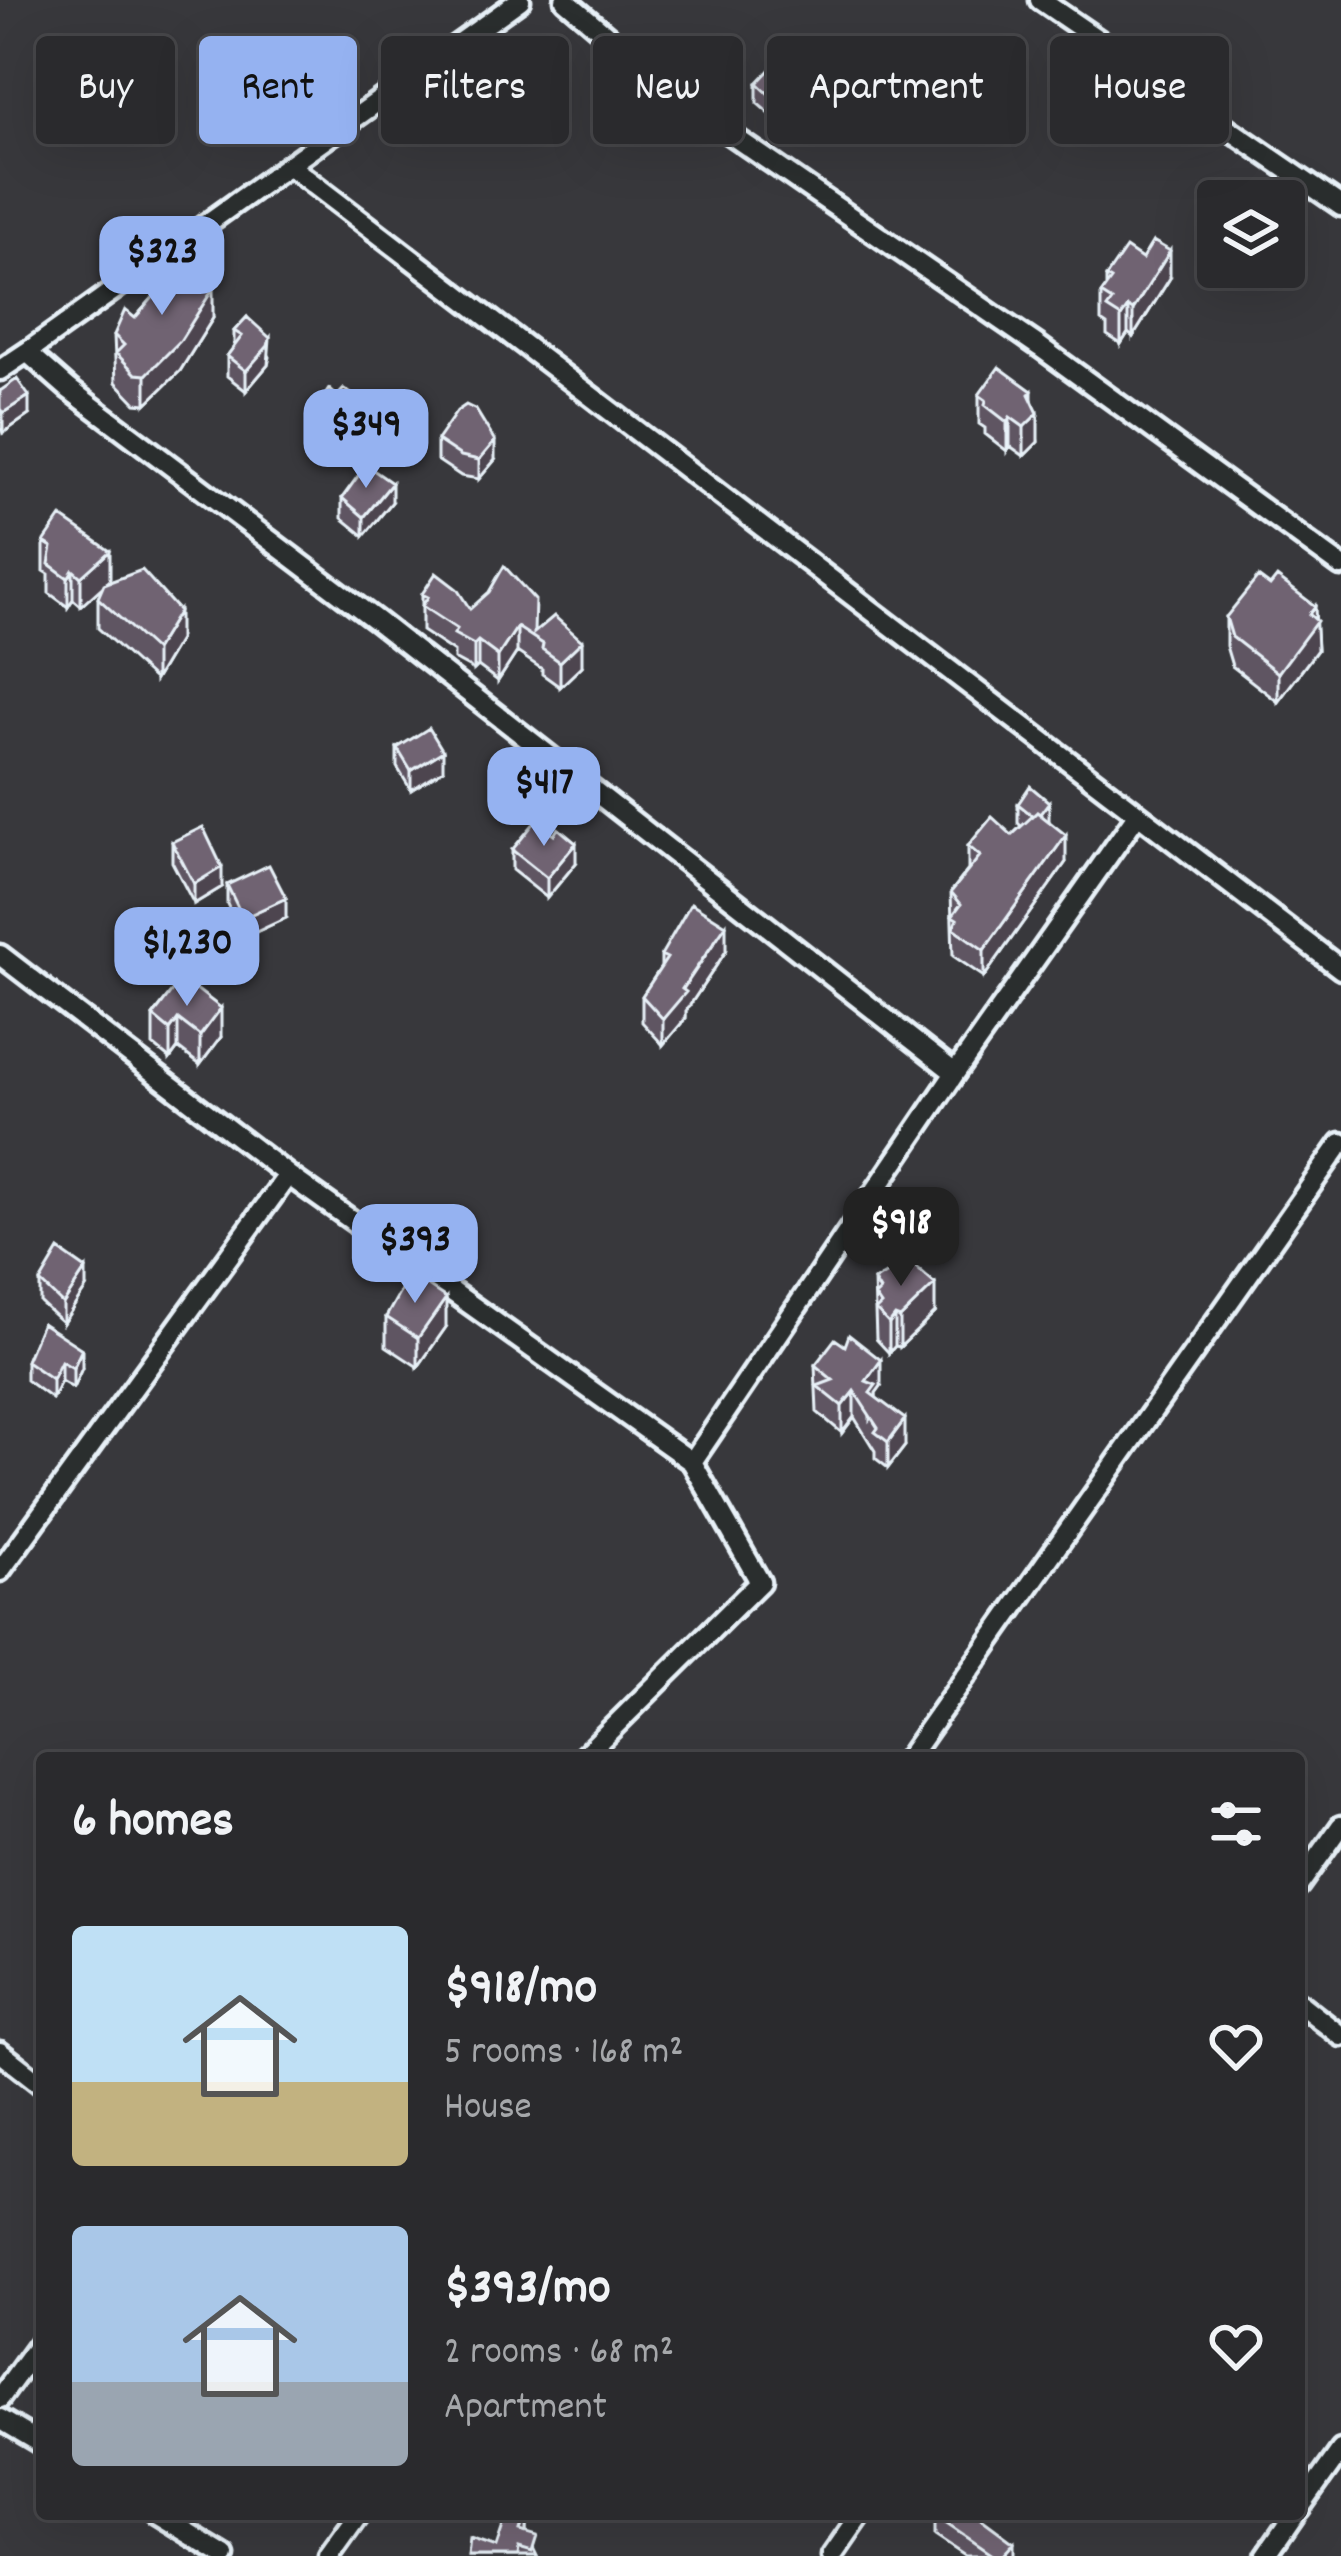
<!DOCTYPE html>
<meta charset="utf-8">
<style>
:root{--surface:#2a2a2d;--page:#323235;--text:#f1f3f6;--muted:#a5a7aa;--line:#464649;--accent:#95b2f1}
body{margin:0;font-family:Dekko,sans-serif;background:var(--page);color:var(--text);height:100vh;display:flex;flex-direction:column;font-size:45px;white-space:nowrap}
*{box-sizing:border-box;margin:0}
p{font-size:39px;color:var(--muted)}
.icon{flex:none;width:66px;height:66px;fill:none;stroke:currentColor;stroke-width:2;stroke-linecap:round;stroke-linejoin:round}
.map{position:relative;flex:1;overflow:hidden}
.details{position:absolute;left:36px;top:1752px;width:1269px;height:768px;display:flex;flex-direction:column;background:var(--surface);border-radius:12px;box-shadow:0 12px 48px #0002,0 0 0 3px var(--line)}
.details>*{flex:none}
.hud{position:absolute;left:36px;top:36px;width:1269px;height:108px;display:flex;gap:24px}
.controls{position:absolute;left:1197px;top:180px;display:grid;gap:24px}
.controls a{display:grid;place-items:center;width:108px;height:108px;border-radius:12px;background:var(--surface);box-shadow:0 12px 48px #0002,0 0 0 3px var(--line);font-size:60px}
.price{position:absolute;translate:-50% -102px;padding:0 27px;border-radius:24px;background:var(--accent);color:#111;font-size:39px;line-height:78px;filter:drop-shadow(0 3px 6px #0008)}
.price::after{content:'';position:absolute;left:50%;top:72px;width:36px;height:27px;margin-left:-18px;background:inherit;clip-path:polygon(0 0,100% 0,50% 100%)}
.price.active{background:#222;color:#fff}
ul{padding:0;list-style:none}
li{display:flex;align-items:center;gap:36px;height:300px;padding:0 36px}
li span{display:grid;place-items:center;flex:none;width:336px;height:240px;border-radius:12px;color:#555}
li>.icon{margin-inline-start:auto}
span .icon{width:144px;height:144px;fill:#fffc;stroke-width:1}
li b{font-size:51px}
h2{display:flex;justify-content:space-between;align-items:center;height:144px;padding:0 36px;font-size:51px}
.tag{padding:0 42px;border-radius:12px;background:var(--surface);box-shadow:0 12px 48px #0002,0 0 0 3px var(--line);font-size:42px;line-height:108px}
.tag.active{background:var(--accent);color:#111}
.map>svg:first-child{display:block}
.lines{fill:none;stroke-linecap:round;stroke-linejoin:round}
.street-casing{stroke:#e8f1f8;stroke-width:27}
.street{stroke:#2a2d2e;stroke-width:18}
.wall{fill:#5f5562;stroke:#e8f1f8;stroke-width:3}
.shaded-wall{fill:#4e4550;stroke:#e8f1f8;stroke-width:3}
.building{fill:#6f6372;stroke:#e8f1f8;stroke-width:3}
</style>
<div class="map">
<svg width="1341" height="2556" viewBox="0 0 1341 2556">
<rect width="100%" height="100%" fill="#38383c"/>
<filter id="ink" filterUnits="userSpaceOnUse"><feTurbulence type="fractalNoise" baseFrequency=".00833" numOctaves="2"/><feDisplacementMap in="SourceGraphic" scale="24" xChannelSelector="R" yChannelSelector="G"/><feConvolveMatrix kernelMatrix="1 2 1 2 8 2 1 2 1" color-interpolation-filters="sRGB"/></filter>
<g filter="url(#ink)">
<g class="lines">
<g class="street-casing">
<path id="street" d="M520,0L27,352L69,389L377,621L955,1073
M565,0L692,108L1040,347L1341,566
M1040,0L1341,206
M291,167L1341,969
M0,370L27,352
M0,955L288,1175L692,1462L760,1582L582,1758
M692,1462L955,1073L1137,815
M0,1571L288,1175
M908,1758L1341,1143
M1299,1885L1341,1826
M1299,2003L1341,2036
M0,2052L42,2085
M0,2398L42,2340
M0,2419L42,2444
M1299,2509L1341,2450
M156,2514L225,2556
M329,2556L359,2514
M832,2556L861,2514
M1266,2556L1295,2514"/>
</g>
<use href="#street" class="street"/>
</g>
<path class="wall" d="M757,83H826V103L806,125L790,111L772,116L757,103Z
M156,269L213,318L180,371L146,404L136,403L116,382L114,335L135,318L156,294Z
M1106,277L1170,278L1133,337L1128,333L1121,344L1107,335V325L1101,321V294L1106,287Z
M247,317L270,357L268,365L246,391L227,376V356L234,347V331Z
M0,391L29,415L3,433L0,428Z
M979,395L1032,400L1038,442L1024,456L1010,446L1007,451L985,434V428L979,424Z
M318,405L371,426L348,456L318,424Z
M437,440L495,460L479,479L461,476L437,460Z
M342,498L392,502L364,536L342,518Z
M44,542L110,580L105,584L179,640L155,680L98,628V598L104,585L81,606L73,599L68,607L49,593V574L44,571Z
M422,594L535,632L582,666L560,687L542,674V669L517,652L498,681L478,666L474,670L454,659V652L422,631Z
M1226,617L1315,620L1317,650L1278,702L1232,666L1226,646Z
M397,748L443,770L411,790L397,767Z
M1018,804L1049,821L1066,862L984,977L953,956L951,892L968,870V846L1012,835L1021,826L1018,823Z
M172,842L222,887L194,904L172,862Z
M512,850L576,863L547,898L512,870Z
M227,885L286,918L243,938L227,904Z
M726,951L686,1011V1018L663,1045L642,1022V996L661,967V955Z
M182,978L221,1037L200,1065L178,1048L170,1059L153,1045V1016Z
M874,1281L935,1313L900,1347L895,1346L889,1353L876,1339Z
M40,1282L86,1288L63,1323L40,1302Z
M386,1317L446,1327L418,1367L386,1346Z
M42,1323L82,1368L73,1388L61,1381L52,1399L26,1380V1361Z
M815,1365L881,1386L876,1393V1397L905,1446L888,1468L875,1458V1451L854,1417L842,1433L817,1412Z
M526,2514V2533L537,2556H468L496,2547Z
M935,2516L1014,2556H965L935,2536Z"/>
<path class="shaded-wall" d="M826,83V103L806,125V105Z
M790,91V111L772,116V97Z
M1170,251V278L1133,337V310Z
M213,289V318L180,371L146,404V375Z
M1128,307V333L1121,344V317Z
M270,338L268,365L246,391V371Z
M1032,391V419L1038,413V442L1024,456V427L1029,394Z
M29,396V415L3,433V413Z
M371,407V426L348,456V436Z
M1010,417V446L1007,451V422Z
M495,441V460L479,479V460Z
M392,483V502L364,536V517Z
M110,551V580L81,606V577Z
M73,570V599L68,607V578Z
M1315,606L1317,650L1278,702V673L1309,614Z
M179,611V640L155,680V650Z
M517,627V652L498,681V656Z
M478,641V666L474,670V645Z
M582,641V666L560,687V662Z
M443,751V770L411,790V771Z
M1049,802V822L1036,818Z
M1066,835V862L984,977V950Z
M576,843V863L547,898V878Z
M222,867V887L194,904V884Z
M286,898V918L243,938V918Z
M726,925V951L686,1011V1018L663,1045V1019Z
M221,1008V1037L200,1065V1036Z
M178,1019V1048L170,1059V1030Z
M86,1269V1288L63,1323V1304Z
M935,1284V1313L900,1347V1318Z
M446,1298V1327L418,1367V1338Z
M895,1316V1346L889,1353V1324Z
M82,1349V1368L73,1388V1368Z
M881,1360V1386L876,1393V1411L870,1419V1402L866,1381Z
M61,1361V1381L52,1399V1379Z
M854,1391V1417L842,1433V1406Z
M905,1419V1446L888,1468V1442Z
M525,2514H526V2536L520,2531Z
M1014,2543V2556H1002Z"/>
<path class="building" d="M787,51L826,83L806,105L790,91L772,97L757,83Z
M1153,241L1170,251L1133,310L1128,307L1121,317L1107,308L1112,301L1101,294L1111,280L1106,277L1126,248L1142,259Z
M163,260L174,266L182,260L213,289L180,341L146,375L136,374L116,353L124,345L114,335L125,310L135,318L164,285L156,277V269Z
M247,317L270,338L268,346L246,371L227,356L242,336L234,331Z
M999,367L1032,391L1029,394L1038,413L1024,427L1010,417L1007,422L985,405L986,400L979,395Z
M17,379L29,396L3,413L0,409V391Z
M329,389L337,396L344,389L371,407L348,436L318,405Z
M466,405L476,410L495,441L479,460L461,456L437,440L457,411Z
M366,465L392,483L364,517L342,498Z
M61,517L110,551L81,577L73,570L68,578L49,564L52,547L44,542Z
M504,566L535,600L534,633L554,616L582,641L560,662L542,649L543,644L517,627L498,656L478,641L474,645L454,634L457,629L422,606L428,597L422,594L436,573L457,589L470,609L489,592Z
M142,570L179,611L155,650L98,598L104,584Z
M1258,577L1270,586L1277,577L1315,606L1309,614L1317,621L1278,673L1232,637L1226,617Z
M429,728L443,751L411,771L397,748Z
M1030,786L1049,802L1040,814L1037,812L1033,816L1018,804Z
M1037,812L1066,835L984,950L953,928L957,919L952,916L961,904L951,892L980,856L968,846L992,817L1012,835Z
M535,822L554,835L558,828L576,843L547,878L512,850Z
M203,827L222,867L194,884L172,842Z
M269,865L286,898L243,918L227,885Z
M691,903L726,925L682,989L686,992L663,1019L642,996L667,958L661,955Z
M182,978L221,1008L200,1036L178,1019L170,1030L153,1016Z
M59,1250L86,1269L63,1304L40,1282Z
M904,1257L935,1284L900,1318L895,1316L889,1324L876,1310L881,1305L875,1296L880,1291L874,1281L887,1273L889,1263L897,1264Z
M410,1274L446,1298L418,1338L386,1317Z
M42,1323L82,1349L73,1368L61,1361L52,1379L26,1361Z
M849,1335L881,1360L866,1381L876,1385L870,1393L905,1419L888,1442L875,1432L878,1428L854,1391L842,1406L817,1386L833,1380L815,1365L835,1339L845,1346Z
M507,2514H525L520,2531L537,2536L532,2552L519,2548L518,2556H468L470,2538L496,2547Z
M937,2514H975L1014,2543L1002,2556H989L992,2555L935,2516Z"/>
</g>
</svg>
<div class="controls">
<a><svg class="icon" aria-label="layers" viewBox="0 0 24 24"><path d="M12 4l9 5-9 5-9-5zM3 14l9 5 9-5"/></svg></a>
</div>
<b class="price" style="left:162px;top:318px">$323</b>
<b class="price" style="left:366px;top:491px">$349</b>
<b class="price" style="left:544px;top:849px">$417</b>
<b class="price" style="left:187px;top:1009px">$1,230</b>
<b class="price active" style="left:901px;top:1289px">$918</b>
<b class="price" style="left:415px;top:1306px">$393</b>
<div class="hud">
<a class="tag">Buy</a>
<a class="tag active">Rent</a>
<a class="tag">Filters</a>
<a class="tag">New</a>
<a class="tag">Apartment</a>
<a class="tag">House</a>
</div>
<section class="details">
<h2>6 homes<svg class="icon" aria-label="filters" viewBox="0 0 24 24"><path d="M4 7h16M4 17h16"/><circle cx="9" cy="7" r="2"/><circle cx="15" cy="17" r="2"/></svg></h2>
<ul>
<li><span style="background:linear-gradient(#bfe0f5 65%,#c2b280 0)"><svg class="icon" aria-label="home" viewBox="0 0 24 24"><path d="M3 11l9-7 9 7M6 9v11h12V9"/></svg></span><div><b>$918/mo</b><p>5 rooms · 168 m²</p><p>House</p></div><svg class="icon" aria-label="heart" viewBox="0 0 24 24"><path d="M12 20l-8-8c-3-5 5-10 8-4 3-6 11-1 8 4z"/></svg></li>
<li><span style="background:linear-gradient(#a9c7e8 65%,#9aa5b1 0)"><svg class="icon" aria-label="home" viewBox="0 0 24 24"><path d="M3 11l9-7 9 7M6 9v11h12V9"/></svg></span><div><b>$393/mo</b><p>2 rooms · 68 m²</p><p>Apartment</p></div><svg class="icon" aria-label="heart" viewBox="0 0 24 24"><path d="M12 20l-8-8c-3-5 5-10 8-4 3-6 11-1 8 4z"/></svg></li>
</ul>
</section>
</div>
